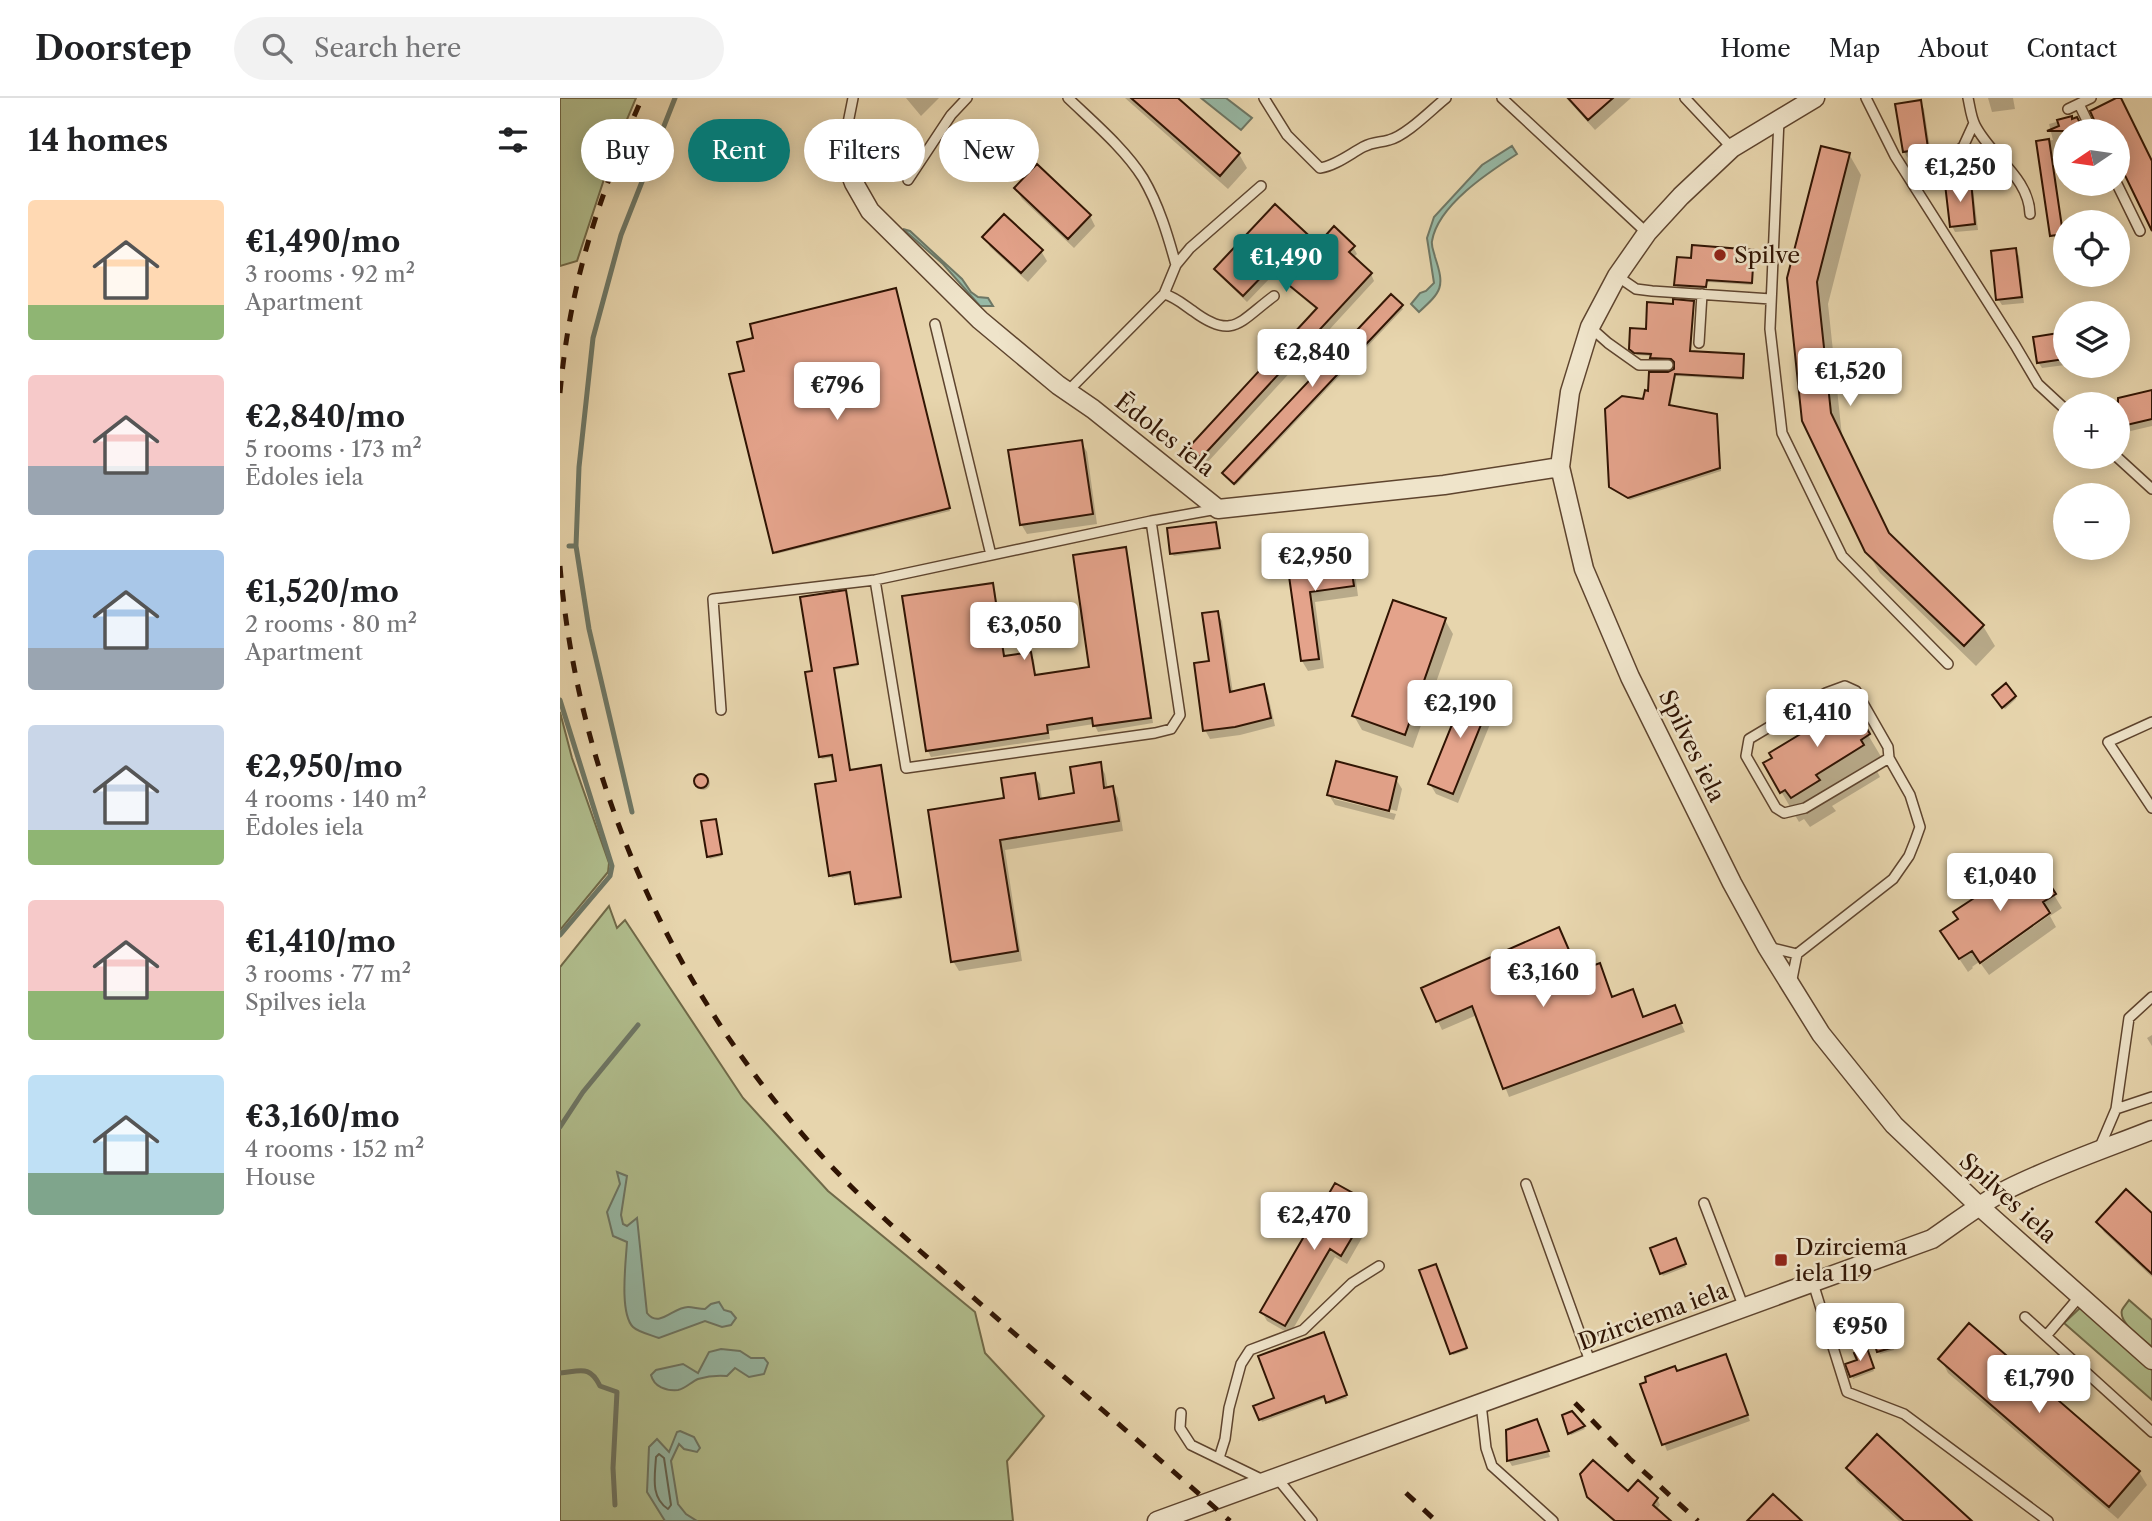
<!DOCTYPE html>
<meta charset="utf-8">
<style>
:root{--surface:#fff;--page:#f2f2f2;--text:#202124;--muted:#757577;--line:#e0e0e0;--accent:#0f766e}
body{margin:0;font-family:"Libre Caslon Text",serif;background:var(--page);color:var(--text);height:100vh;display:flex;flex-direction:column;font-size:26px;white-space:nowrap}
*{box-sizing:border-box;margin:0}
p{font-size:23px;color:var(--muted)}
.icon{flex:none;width:38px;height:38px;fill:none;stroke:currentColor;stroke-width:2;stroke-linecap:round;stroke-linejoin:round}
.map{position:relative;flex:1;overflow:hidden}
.side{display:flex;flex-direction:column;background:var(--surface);width:560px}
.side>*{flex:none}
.banner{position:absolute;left:21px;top:21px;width:665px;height:63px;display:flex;gap:14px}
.needle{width:46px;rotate:257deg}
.controls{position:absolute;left:1493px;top:21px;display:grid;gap:14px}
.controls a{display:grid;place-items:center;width:77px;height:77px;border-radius:50%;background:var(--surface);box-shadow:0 4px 18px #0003;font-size:35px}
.price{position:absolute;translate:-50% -60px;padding:0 16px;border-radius:7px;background:#fff;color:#222;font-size:23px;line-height:46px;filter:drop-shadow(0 2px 4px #0008)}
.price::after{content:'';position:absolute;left:50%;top:42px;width:21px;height:16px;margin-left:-10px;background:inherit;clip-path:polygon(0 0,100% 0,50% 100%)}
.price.current{background:var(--accent);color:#fff}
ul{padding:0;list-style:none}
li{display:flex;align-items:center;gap:21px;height:175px;padding:0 28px}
li span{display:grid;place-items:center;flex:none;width:196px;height:140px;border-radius:7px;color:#555}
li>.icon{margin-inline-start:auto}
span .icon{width:84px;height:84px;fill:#fffc;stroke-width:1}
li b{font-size:30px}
h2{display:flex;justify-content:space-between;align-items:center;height:84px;padding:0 28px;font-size:30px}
.tag{padding:0 24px;border-radius:32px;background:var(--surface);box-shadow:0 4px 18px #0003;font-size:24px;line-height:63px}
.tag.current{background:var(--accent);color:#fff}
header{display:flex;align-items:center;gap:42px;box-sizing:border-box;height:98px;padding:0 35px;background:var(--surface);border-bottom:2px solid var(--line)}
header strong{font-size:33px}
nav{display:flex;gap:38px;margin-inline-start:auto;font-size:24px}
.search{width:490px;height:63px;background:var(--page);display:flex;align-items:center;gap:18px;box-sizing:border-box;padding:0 24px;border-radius:38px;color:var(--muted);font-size:26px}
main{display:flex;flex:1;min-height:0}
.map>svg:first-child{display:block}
.green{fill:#b1be8e;stroke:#706948;stroke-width:2}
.water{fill:#97b9a6;stroke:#6e7765;stroke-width:2}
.shadow{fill:#0003}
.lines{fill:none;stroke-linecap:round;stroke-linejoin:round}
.shore{stroke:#646654;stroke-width:2}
.stream{stroke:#6e7765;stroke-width:5}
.building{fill:#e4a38b;stroke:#301403;stroke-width:2}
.service-casing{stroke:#5e442e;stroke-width:12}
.minor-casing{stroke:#5e442e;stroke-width:21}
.service{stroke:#efe4ca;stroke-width:9}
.minor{stroke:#efe4ca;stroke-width:18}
.rail{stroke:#301403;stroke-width:5;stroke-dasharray:12 12;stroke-linecap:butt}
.poi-dot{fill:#8f2418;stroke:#efe4ca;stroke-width:2.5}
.labels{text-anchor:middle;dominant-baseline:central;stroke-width:5;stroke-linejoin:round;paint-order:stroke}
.poi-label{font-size:23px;fill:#301403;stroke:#efe4ca;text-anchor:start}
.street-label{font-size:23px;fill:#301403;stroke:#efe4ca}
</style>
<header>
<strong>Doorstep</strong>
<div class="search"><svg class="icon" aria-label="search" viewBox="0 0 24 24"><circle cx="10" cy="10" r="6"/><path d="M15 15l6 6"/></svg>Search here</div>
<nav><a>Home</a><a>Map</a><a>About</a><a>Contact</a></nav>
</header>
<main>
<section class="side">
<h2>14 homes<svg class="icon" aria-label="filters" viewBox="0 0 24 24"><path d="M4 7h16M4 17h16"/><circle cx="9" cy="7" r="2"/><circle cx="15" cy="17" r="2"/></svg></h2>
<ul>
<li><span style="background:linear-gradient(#ffd9b3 75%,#8fb573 0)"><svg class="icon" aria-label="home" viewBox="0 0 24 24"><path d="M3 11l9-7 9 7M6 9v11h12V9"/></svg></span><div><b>€1,490/mo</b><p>3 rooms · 92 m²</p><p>Apartment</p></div></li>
<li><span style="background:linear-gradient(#f6c9c9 65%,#9aa5b1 0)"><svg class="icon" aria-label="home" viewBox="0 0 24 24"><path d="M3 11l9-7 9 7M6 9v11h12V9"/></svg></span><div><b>€2,840/mo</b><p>5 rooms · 173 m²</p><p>Ēdoles iela</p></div></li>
<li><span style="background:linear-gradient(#a9c7e8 70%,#9aa5b1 0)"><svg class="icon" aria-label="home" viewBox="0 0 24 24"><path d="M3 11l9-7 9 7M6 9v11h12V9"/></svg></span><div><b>€1,520/mo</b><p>2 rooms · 80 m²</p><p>Apartment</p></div></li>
<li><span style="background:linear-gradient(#c9d6e8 75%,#8fb573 0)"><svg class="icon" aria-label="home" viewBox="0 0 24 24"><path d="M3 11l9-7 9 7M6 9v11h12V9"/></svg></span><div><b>€2,950/mo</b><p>4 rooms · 140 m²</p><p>Ēdoles iela</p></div></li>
<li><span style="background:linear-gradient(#f6c9c9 65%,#8fb573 0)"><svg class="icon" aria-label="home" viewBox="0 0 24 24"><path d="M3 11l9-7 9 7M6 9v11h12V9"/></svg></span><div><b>€1,410/mo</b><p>3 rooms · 77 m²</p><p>Spilves iela</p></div></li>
<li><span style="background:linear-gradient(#bfe0f5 70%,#7fa58c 0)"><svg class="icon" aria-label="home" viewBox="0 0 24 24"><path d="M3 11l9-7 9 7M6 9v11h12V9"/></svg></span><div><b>€3,160/mo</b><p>4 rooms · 152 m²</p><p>House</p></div></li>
</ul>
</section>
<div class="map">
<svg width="1592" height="1423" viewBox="0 0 1592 1423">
<rect width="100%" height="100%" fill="#e7d5ad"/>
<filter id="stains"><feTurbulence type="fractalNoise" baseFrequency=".00286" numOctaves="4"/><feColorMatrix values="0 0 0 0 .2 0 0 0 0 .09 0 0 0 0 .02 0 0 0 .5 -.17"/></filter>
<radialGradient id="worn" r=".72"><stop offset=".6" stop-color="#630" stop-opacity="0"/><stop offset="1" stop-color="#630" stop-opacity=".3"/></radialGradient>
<path class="green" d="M0,0H76L52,57L17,163L0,168Z
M0,614L12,660L49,765L48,774L0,832Z
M49,808L57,830L65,822L183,1000L268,1093L415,1214L425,1255L484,1318L447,1363L453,1423H0V869Z
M1569,1202L1592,1222V1249C1583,1241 1558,1225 1562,1212C1564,1208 1567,1205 1569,1202Z
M1521,1209L1592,1272V1302L1504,1225Z"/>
<path class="water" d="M641,0H666L692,20L681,32Z
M952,48L957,56C929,74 878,107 872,143C871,148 874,154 875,159C885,189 882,193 859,214L851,206L860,195L866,193L874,185L867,140L874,119L922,67Z
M343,131L350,133L402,181L411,194L418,199L428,200L433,208H420L383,166Z
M57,1074L67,1078L61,1117L63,1126L67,1128L77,1120L87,1215C99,1231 113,1209 128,1209C133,1209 139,1211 145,1211L151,1206L159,1204L164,1212L171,1214L176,1220L171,1227L162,1229L145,1223L99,1240C91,1237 78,1234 73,1229C59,1215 66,1163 67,1144L53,1138L47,1114L60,1086Z
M161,1251L180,1253L191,1260H204L208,1265L204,1276L189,1279L175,1270L167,1278C157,1277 148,1278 138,1281C131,1284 125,1291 118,1292C106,1293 94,1289 91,1277L96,1272L123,1266L138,1275L149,1254Z
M120,1333L134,1339L140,1350L137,1354L124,1351L119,1346L111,1363L118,1406L126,1416L137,1423H105L87,1394L89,1349L97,1341L109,1354L117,1334Z"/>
<path class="shadow" d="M346,0H379L361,18Z
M565,0H615L679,56L687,70L668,91Z
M1006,0H1071L1035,32Z
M1428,0H1453L1455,11L1432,14Z
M1360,4L1364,11L1371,56L1348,60L1344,54Z
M1511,20L1512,23L1517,21L1523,33H1505V53L1491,60L1504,138L1494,139L1478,44L1493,42L1489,26Z
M1289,56L1301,77L1268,206L1282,338L1331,439L1423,528L1435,548L1416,568L1320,475L1307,453L1229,181Z
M1410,85L1413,91L1418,132L1395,134L1392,128Z
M456,91L530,118L535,128L514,150L462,101Z
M425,139L481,153L487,163L468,184L430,149Z
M793,149L797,156L793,160L811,176L814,183L646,366L632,349L757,212L714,176L687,204L660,178L656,171Z
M1455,152L1459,158L1464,205L1442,207L1438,201Z
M1193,153L1192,187L1147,184V191L1118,190L1116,187L1133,162Z
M1505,161V177H1513L1505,179L1500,162Z
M337,195L390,413L216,456L186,274Z
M831,199L843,211L676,387L666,377Z
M1133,204L1131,255L1183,258L1185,260L1183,282L1116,278L1110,309L1156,318L1157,321L1161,373L1070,402L1051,389L1084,303L1117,268L1114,263L1093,262L1092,258L1077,257L1071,251L1115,207Z
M1505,236V267L1482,270L1478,264Z
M1592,294V328L1558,336V306H1542Z
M521,344L527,354L537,426L467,436L461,426Z
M657,428L660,452L614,458L612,456Z
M565,451L568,457L593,625L538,634L534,626L489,633L490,641L371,659L368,653L344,500L432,487L435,493L445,560L470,556L474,562L476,579L531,571Z
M788,457L794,467L798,498L755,504L764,570L748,573L742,563L729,465Z
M287,497L298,568L274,572L290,674L321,672L341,801L298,808L292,776L272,780L271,777L278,684L274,659L262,661L260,658L254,575Z
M657,515L662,523L673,595L703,588L708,597L715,628L680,637L650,641L645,632Z
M885,522L893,536L853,650L802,632L794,618Z
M932,599L937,609L898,705L876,696L870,686Z
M1455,599L1456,601L1445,611L1435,600Z
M1292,610L1326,667L1317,673L1320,679L1272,708L1276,713L1250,729L1244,721L1239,724L1205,666Z
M540,666L545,676L548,691L552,690L558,700L563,733L445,752L462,863L399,873L393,863L446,702L474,677L480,686L482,702L515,697Z
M136 685a7 7 0 1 1 14 0a7 7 0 1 1-14 0Z
M836,681L842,691L837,713L774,697V701L836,716L834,722L775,707L769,697Z
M157,725L162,758L150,761L148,758Z
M1469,776L1494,797L1502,810L1490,818L1496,829L1429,877L1421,866L1491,816V812L1412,869L1413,870L1408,874L1390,847Z
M1039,867L1053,900L1072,893L1084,920L1114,909L1125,934L949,999L917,917L882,932L863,891L1019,875Z
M1592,937V948L1587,940Z
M1566,1094L1592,1117V1179L1544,1134L1538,1124Z
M799,1101L804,1110L798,1120L807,1131L787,1166L775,1159L730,1236L707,1223L702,1214Z
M1117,1145L1126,1169L1103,1178L1101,1175Z
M877,1171L907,1252L893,1257L892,1255Z
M1307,1216L1321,1228L1326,1229L1334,1252L1320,1256Z
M765,1238L787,1300L769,1306L766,1300L702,1324L695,1309L716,1301Z
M1307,1255L1314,1273L1293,1281L1292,1278L1299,1263Z
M1381,1261L1579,1374L1587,1387L1558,1421L1388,1275Z
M1169,1264L1190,1323L1107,1353L1082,1287L1117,1275Z
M1012,1315L1025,1331L1011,1337L1009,1335Z
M979,1328L990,1359L952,1368L949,1363L948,1334Z
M1289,1370L1410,1423H1339L1297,1384Z
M1078,1385L1097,1401L1100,1407L1096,1412L1108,1423H1053L1033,1404L1029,1398L1068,1396Z"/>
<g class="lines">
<path class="shore" d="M99,1356L104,1360L111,1407L108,1411C90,1399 95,1378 96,1359Z"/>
<path class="stream" d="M9,448H16L29,531L72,714
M16,448L19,369L33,240L61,137L115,0
M0,602L52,768L50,778L0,837
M0,1029L23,994L78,927
M0,1275C21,1273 30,1267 40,1288L57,1294L53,1370L55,1407"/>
</g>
<path class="building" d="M571,0H618L680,55L660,78Z
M1008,0H1053L1028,22Z
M1556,0H1561L1592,63V133L1558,63V33H1539L1530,13Z
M1361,2L1368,50L1343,54L1335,6Z
M1512,18V21L1517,19L1524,33H1487L1499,28L1497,22Z
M1489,41L1503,136L1490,138L1476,43Z
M1261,48L1290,55L1257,184L1271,315L1329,435L1424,527L1404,548L1305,454L1242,323L1227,180Z
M477,66L531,117L508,141L454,90Z
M1411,83L1415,126L1390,129L1385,86Z
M715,106L758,146L774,128L795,148L789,154L812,175L641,360L629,349L757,210L709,171L683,198L654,171Z
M444,116L483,152L461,175L422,139Z
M1132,147L1194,152L1192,185L1147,182L1146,189L1114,187L1117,159L1131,160Z
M1456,150L1462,199L1436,202L1431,153Z
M336,190L390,410L213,455L169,276L184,273L177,244L193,240L190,226Z
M831,196L843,207L674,386L662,375Z
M1113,201L1134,203L1130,253L1184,256L1183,280L1115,276L1109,307L1157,316L1160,370L1068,400L1049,389L1045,311L1062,298L1083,301L1085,292L1088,293L1089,274H1108L1114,271V264L1111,261L1090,260L1091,256L1074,255L1069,251L1070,230L1086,231L1087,204L1113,206Z
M1505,234V261L1477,265L1473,239Z
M1592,292V321L1558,329V300Z
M522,342L533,416L460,427L448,352Z
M656,424L660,450L610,456L607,430Z
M566,449L591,620L533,628L532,620L487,627L488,635L366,653L342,498L433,485L444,558L471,554L475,577L529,569L513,457Z
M789,455L794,488L750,494L759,561L741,563L727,464Z
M286,492L298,566L274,570L290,672L321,667L341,799L295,806L290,774L269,778L255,686L276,683L272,657L259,659L245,574L252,573L240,499Z
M833,502L886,520L845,637L792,618Z
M658,513L670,594L704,586L711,620L675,629L643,633L634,565L649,563L642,515Z
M1446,585L1456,598L1442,610L1432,597Z
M908,587L933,597L893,696L868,686Z
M1282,602L1288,610L1293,607L1310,636L1301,642L1304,647L1256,677L1260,682L1231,700L1225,692L1220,695L1203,665L1212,660L1209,655L1257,626L1253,620Z
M776,663L837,679L829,713L767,697Z
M541,664L544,690L553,688L559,723L440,742L458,853L391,864L368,712L444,700L441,680L475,675L479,701L514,695L510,669Z
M134 683a7 7 0 1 1 14 0a7 7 0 1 1-14 0Z
M156,721L162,756L147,759L141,723Z
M1461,761L1469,774L1478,768L1496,796L1483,804L1490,815L1420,865L1412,853L1399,861L1380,833L1398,821L1393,814L1437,785L1434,779Z
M999,829L1018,873L1040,865L1052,899L1073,891L1083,919L1115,907L1122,925L943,991L912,908L876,924L861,890Z
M775,1085L800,1099L792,1114L803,1121L781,1158L770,1151L725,1228L700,1214Z
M1566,1091L1592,1115V1176L1536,1124Z
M1116,1140L1126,1166L1100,1176L1090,1150Z
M876,1166L907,1250L890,1256L859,1172Z
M1317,1211L1321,1226L1326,1224L1334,1249L1317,1254L1305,1215Z
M1409,1225L1580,1373L1549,1409L1378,1261Z
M764,1234L787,1297L766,1305L764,1298L699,1322L693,1308L714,1300L698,1258Z
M1307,1250L1314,1270L1290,1279L1285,1266L1297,1262L1294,1255Z
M1166,1256L1188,1317L1102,1347L1080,1286L1086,1284L1085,1279L1115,1268L1117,1273Z
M1012,1313L1025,1328L1008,1336L1002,1317Z
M977,1321L989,1353L947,1363L946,1332Z
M1317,1336L1412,1423H1344L1286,1370Z
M1033,1362L1068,1393L1078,1382L1098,1400L1093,1407L1111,1423H1055L1027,1399L1020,1376Z
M1213,1396L1242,1423H1187Z"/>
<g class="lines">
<g class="service-casing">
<path id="service" d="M508,0C533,24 565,51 583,80C599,107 608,138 616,167
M704,0L727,37L760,70C775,68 790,56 803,49C814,43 819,45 829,42C846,38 872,11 886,0
M942,0L1087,135
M1125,0L1172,50
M1306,0L1335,58L1455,247L1478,286L1505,311
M1408,0C1410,9 1411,19 1415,27C1431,59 1469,79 1470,116
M1519,6L1532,33
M1508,11L1531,0
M1219,21L1210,231L1222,335L1282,458L1388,566
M284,59L285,40L293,0
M348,82L391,17L407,0
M1352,85L1403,49L1414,25
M1557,86L1580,133
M1057,178L1076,191L1092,193L1211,201
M604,196C615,199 623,206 633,213C673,243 680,223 714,198
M375,226L431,457
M1030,229L1048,245L1079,267H1108
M1139,245L1142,196
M507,294L604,196L616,167L630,150L701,88
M1557,359L1592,391
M315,482L346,670L595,635L611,631L620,617L591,423
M161,612L153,501L315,482L591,423L657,411
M1592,624L1548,644L1592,710
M1208,849L1237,856
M1231,886L1237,856L1333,781L1349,758L1355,743L1360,729L1350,697L1329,660L1328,649L1296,593L1285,588L1266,595L1189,641L1186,658L1216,710L1224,715L1245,710L1329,660
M1556,1011L1592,999
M1539,1051L1556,1011L1569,920L1592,899
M966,1086L1031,1266
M1144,1105L1184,1210
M1253,1185L1287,1294L1344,1316L1488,1423
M1465,1219L1592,1334
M1486,1238L1520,1198
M921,1306L926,1350L932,1368L993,1423
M621,1315L620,1330L631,1347L705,1383
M659,1360L665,1341L669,1310L681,1266L690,1252L743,1232L792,1185L819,1168
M717,1380L752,1423"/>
</g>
<g class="minor-casing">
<path id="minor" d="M1255,0L1172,50L1121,98L1087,135L1057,178L1030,229L1010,294L1000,369L1024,471L1070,579L1172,785L1207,849L1261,936L1334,1027L1419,1108L1592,1262
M284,59L294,85L310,113L420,222L498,287L533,311L658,411L884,387L1000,369
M597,1423L1372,1141C1397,1124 1421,1105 1448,1091C1494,1068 1544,1051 1592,1032"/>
</g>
<use href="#service" class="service"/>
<use href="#minor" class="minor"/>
<path class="rail" d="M0,295C10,184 38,101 82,0
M0,468C18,685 113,895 260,1056C310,1111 367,1159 423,1208C505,1280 588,1351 670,1423
M1015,1305L1070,1361L1138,1423
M846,1395L876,1423"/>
</g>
<g class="poi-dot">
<circle cx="1160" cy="157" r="7"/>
<rect x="1214" y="1155" width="14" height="14" rx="3.5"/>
</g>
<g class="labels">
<g class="poi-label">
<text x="1174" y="157">Spilve</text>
<text x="1235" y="1149">Dzirciema<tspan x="1235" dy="26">iela 119</tspan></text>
</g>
<g class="street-label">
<text transform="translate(605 337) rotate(38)">Ēdoles iela</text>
<text transform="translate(1132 648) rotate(64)">Spilves iela</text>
<text transform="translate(1448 1100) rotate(42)">Spilves iela</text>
<text transform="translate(1093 1218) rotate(-20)">Dzirciema iela</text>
</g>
</g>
<rect width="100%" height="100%" filter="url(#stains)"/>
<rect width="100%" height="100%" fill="url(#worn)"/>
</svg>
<div class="controls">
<a><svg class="needle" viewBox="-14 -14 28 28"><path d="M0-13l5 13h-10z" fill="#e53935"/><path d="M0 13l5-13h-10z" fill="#757577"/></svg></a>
<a><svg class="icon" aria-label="locate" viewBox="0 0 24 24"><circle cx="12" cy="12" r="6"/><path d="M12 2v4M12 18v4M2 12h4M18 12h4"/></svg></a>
<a><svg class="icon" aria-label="layers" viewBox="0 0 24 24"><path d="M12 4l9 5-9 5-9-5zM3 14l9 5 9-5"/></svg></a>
<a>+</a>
<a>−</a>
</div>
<b class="price" style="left:1400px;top:106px">€1,250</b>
<b class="price current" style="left:726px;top:196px">€1,490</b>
<b class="price" style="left:752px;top:291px">€2,840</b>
<b class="price" style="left:1290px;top:310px">€1,520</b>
<b class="price" style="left:277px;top:324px">€796</b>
<b class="price" style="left:755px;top:495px">€2,950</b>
<b class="price" style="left:464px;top:564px">€3,050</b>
<b class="price" style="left:900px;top:642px">€2,190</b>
<b class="price" style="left:1257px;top:651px">€1,410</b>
<b class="price" style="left:1440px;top:815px">€1,040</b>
<b class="price" style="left:983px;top:911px">€3,160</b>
<b class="price" style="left:754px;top:1154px">€2,470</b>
<b class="price" style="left:1300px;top:1265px">€950</b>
<b class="price" style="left:1479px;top:1317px">€1,790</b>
<div class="banner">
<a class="tag">Buy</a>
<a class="tag current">Rent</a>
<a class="tag">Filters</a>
<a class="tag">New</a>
</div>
</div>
</main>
